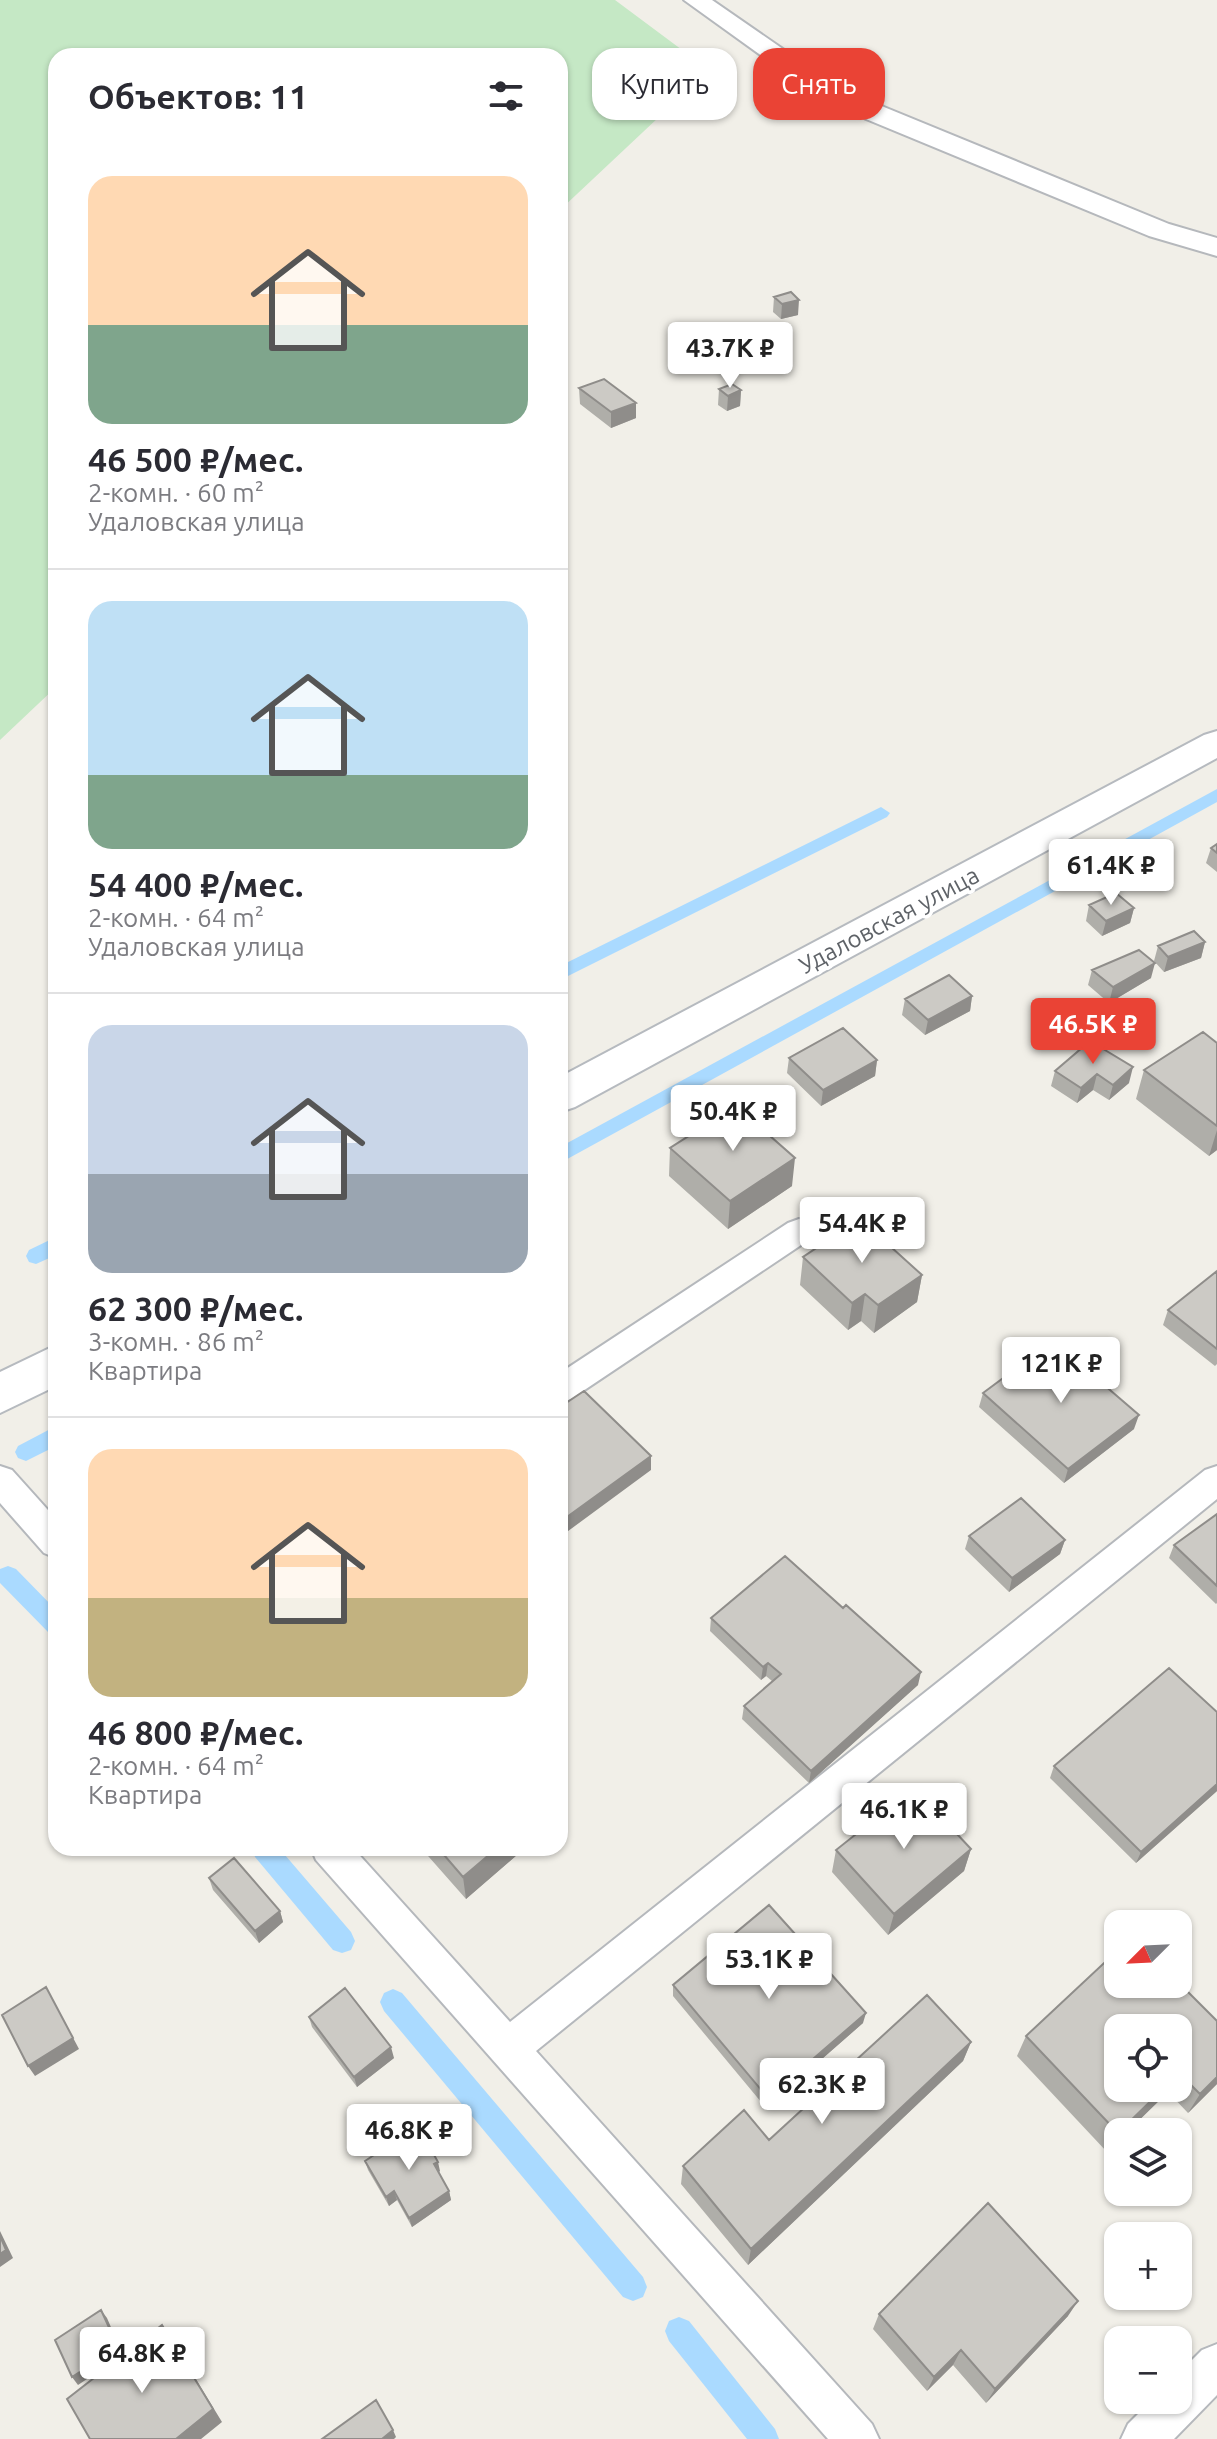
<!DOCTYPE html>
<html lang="ru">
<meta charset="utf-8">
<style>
:root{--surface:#fff;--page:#f7f7f7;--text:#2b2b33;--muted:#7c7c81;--line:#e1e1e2;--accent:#ea4335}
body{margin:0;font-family:Ubuntu,sans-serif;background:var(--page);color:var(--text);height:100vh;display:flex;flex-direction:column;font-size:30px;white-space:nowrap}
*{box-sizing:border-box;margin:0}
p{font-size:26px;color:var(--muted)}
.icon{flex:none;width:44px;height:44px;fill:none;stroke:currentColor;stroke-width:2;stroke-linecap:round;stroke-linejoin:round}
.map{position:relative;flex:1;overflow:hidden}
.sheet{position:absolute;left:48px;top:48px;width:520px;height:1808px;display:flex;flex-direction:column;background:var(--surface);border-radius:24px;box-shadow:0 2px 6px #0004}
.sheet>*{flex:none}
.banner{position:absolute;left:592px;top:48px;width:504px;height:72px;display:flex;gap:16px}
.needle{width:52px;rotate:246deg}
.buttons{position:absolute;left:1104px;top:1910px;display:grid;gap:16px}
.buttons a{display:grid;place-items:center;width:88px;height:88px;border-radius:16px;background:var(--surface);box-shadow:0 2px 6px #0004;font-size:40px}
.price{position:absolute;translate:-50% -68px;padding:0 18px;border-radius:8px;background:#fff;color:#222;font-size:26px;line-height:52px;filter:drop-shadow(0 2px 4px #0008)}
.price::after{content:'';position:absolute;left:50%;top:48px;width:24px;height:18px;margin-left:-12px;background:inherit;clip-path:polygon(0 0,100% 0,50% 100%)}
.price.on{background:var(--accent);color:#fff}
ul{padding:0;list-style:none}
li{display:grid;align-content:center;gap:16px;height:424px;padding:0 40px}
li+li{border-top:2px solid var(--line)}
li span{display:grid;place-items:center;height:248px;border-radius:24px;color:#555}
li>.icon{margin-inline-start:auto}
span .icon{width:144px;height:144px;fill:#fffc;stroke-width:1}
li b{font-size:34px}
h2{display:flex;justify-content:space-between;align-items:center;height:96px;padding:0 40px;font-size:34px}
.tag{padding:0 28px;border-radius:24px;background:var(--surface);box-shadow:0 2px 6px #0004;font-size:28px;line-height:72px}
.tag.on{background:var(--accent);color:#fff}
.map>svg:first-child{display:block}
.green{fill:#c5e8c5}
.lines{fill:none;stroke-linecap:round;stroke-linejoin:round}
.stream{fill:#aadaff;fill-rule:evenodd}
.lane-casing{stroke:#b5b8bc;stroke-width:4}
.street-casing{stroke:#b5b8bc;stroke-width:4}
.secondary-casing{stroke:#b6babf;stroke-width:4}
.lane{fill:#fff;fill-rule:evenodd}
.street{fill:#fff;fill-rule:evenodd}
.secondary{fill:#fff;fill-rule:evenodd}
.wall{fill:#afaea9;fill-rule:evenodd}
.shaded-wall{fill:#8f8d8a}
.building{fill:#cccac5;stroke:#8f8d8a;stroke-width:2}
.labels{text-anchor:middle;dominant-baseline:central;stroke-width:7;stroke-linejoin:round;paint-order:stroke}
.street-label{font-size:24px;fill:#5f6368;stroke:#fff}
</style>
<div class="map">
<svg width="1217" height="2439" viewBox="0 0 1217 2439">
<rect width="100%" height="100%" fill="#f1efe8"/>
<path class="green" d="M0,0H615L709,70L560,210V56H56V687L0,740Z"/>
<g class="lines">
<path class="stream" d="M1217,789V802L560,1163V1147Z
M881,807L890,813L887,817L560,980V966Z
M56,1237V1255L36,1264L29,1262L26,1256L29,1250Z
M56,1426V1446L26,1461L18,1458L15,1452L18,1446Z
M8,1566L16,1569L56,1610V1635L48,1632L0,1583V1569Z
M252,1848H279L351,1932L355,1941L351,1950L342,1953L333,1950L255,1857Z
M393,1989L402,1993L643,2277L647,2287L643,2297L633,2301L623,2297L384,2011L380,2002L384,1993Z
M679,2317L689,2321L775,2429L779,2439H747L669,2341L665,2331L669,2321Z"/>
<g class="lane-casing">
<path id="lane" d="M799,1219L810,1223L814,1231L810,1239L571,1399L560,1403V1373L788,1223Z
M0,1466L12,1470L56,1519V1558L44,1553L0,1503Z
M1217,1466V1499L536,2051L872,2424L879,2439H828L316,1860L311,1848H353L510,2022L1205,1470Z
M1217,2344V2395L1174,2439H1121L1128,2424L1152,2400H1178V2374L1202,2350Z"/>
</g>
<g class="street-casing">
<path id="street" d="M684,0H712L819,74L884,107L1169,224L1217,238V256L1149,236L866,119L801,84Z"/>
</g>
<g class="secondary-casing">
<path id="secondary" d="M1217,731V758L575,1107L560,1112V1077L1204,735Z
M56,1345V1386L0,1413V1372Z"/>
</g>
<use href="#lane" class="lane"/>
<use href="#street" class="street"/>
<use href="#secondary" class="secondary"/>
</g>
<path class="wall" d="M651,70L650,84L634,95L605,85V71Z
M774,297L798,315L781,319L773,312Z
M579,388L636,418L611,428L580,404Z
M719,389L741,390L740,406L727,411L718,405Z
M1217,844V872L1206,863L1211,848Z
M1089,905L1134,908L1130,923L1102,936L1086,921Z
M1205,942L1201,958L1164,972L1154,961L1158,946Z
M1092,970L1151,978L1109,1003L1088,985Z
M972,996L970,1011L925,1035L902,1015L905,999Z
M1090,1041L1129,1083L1109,1100L1093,1090L1077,1103L1051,1086L1055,1071Z
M1217,1043V1150L1209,1156L1136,1099L1144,1070Z
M789,1058L877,1060L875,1076L821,1106L787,1073Z
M670,1148L792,1186L728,1229L669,1176Z
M803,1257L922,1275L917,1302L874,1333L861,1321L848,1330L800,1285Z
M1217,1271V1364L1215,1366L1163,1325L1168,1310Z
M983,1393L1134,1429L1064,1483L979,1407Z
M1217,1514V1603L1216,1604L1169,1558L1174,1545Z
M969,1536L1065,1540L1060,1554L1009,1592L965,1549Z
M711,1618L918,1685L809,1783L742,1719L744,1706L772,1681L766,1676L761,1680L710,1631Z
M1217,1712V1791L1136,1863L1050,1778L1054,1766Z
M421,1848H525L466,1899Z
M971,1849L964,1871L888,1935L832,1872L836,1850Z
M209,1878L280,1911L283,1922L259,1943L213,1890Z
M1118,1950V1984H1178V1982L1217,2021V2084L1188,2113L1168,2092L1127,2132H1118V2141L1107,2152L1017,2056L1026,2036ZM1118,2028H1178V2088H1118Z
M673,1985L863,2023L766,2108L673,1996Z
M309,2017L394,2058L357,2087L312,2027Z
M971,2042L963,2061L748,2265L681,2184L683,2166L769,2140Z
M365,2161L440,2171L438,2172L449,2191L451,2200L412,2227L397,2200L389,2206L368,2170Z
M879,2314L1068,2316L986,2403L953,2365L927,2391L873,2329Z"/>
<path class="shaded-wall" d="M651,70L650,84L634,95V80Z
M799,300L798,315L781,319L782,304Z
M741,390L740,406L727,411L728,396Z
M636,403V418L611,428V412Z
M1134,908L1130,923L1102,936L1106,921Z
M1205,942L1201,958L1164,972L1168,957Z
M1155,963L1151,978L1109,1003L1113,987Z
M972,996L970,1011L925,1035L928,1020Z
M877,1060L875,1076L821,1106L823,1090Z
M1133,1067L1129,1083L1109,1100L1113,1085Z
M1097,1074L1093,1090L1077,1103L1081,1088Z
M1217,1130V1150L1209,1156Z
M795,1158L792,1186L728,1229L730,1201Z
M922,1275L917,1302L874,1333L878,1305Z
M865,1294L861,1321L848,1330L852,1303Z
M1139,1415L1134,1429L1064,1483L1068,1469Z
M651,1456V1470L560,1537V1522Z
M1065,1540L1060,1554L1009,1592L1012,1578Z
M768,1663L766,1676L761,1680L763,1667Z
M921,1672L918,1685L809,1783L811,1771Z
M1217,1784V1791L1136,1863L1141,1852Z
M497,1848H525L466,1899L463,1877Z
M971,1849L964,1871L888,1935L894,1914Z
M280,1911L283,1922L259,1943L255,1931Z
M52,1998L79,2049L35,2076L28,2066Z
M866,2013L863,2023L766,2108L768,2098Z
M971,2042L963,2061L748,2265L751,2249Z
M391,2047L394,2058L357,2087L354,2077Z
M1217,2077V2084L1188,2113L1200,2094Z
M1164,2088H1170L1168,2092L1127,2132H1119Z
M1118,2133V2141L1107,2152Z
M438,2162L440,2171L436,2174L434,2164Z
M394,2191L397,2200L389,2206L386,2197Z
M449,2191L451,2200L412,2227L409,2218Z
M0,2231L13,2258L0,2267Z
M1078,2301L1068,2316L986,2403L995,2389Z
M101,2310L107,2318L123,2355L78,2385L72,2377Z
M172,2340L222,2422L201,2439H176Z
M961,2350L953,2365L927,2391L934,2377Z
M393,2430L396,2437L394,2439H382Z"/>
<path class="building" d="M622,61L651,70L634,80L605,71Z
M791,292L799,300L782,304L774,297Z
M604,379L636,403L611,412L579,388Z
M732,384L741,390L728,396L719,389Z
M1217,844V853L1211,848Z
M1116,893L1134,908L1106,921L1089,905Z
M1194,931L1205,942L1168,957L1158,946Z
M1139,950L1155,963L1113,987L1092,970Z
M949,975L972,996L928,1020L905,999Z
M843,1028L877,1060L823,1090L789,1058Z
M1203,1032L1217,1043V1126L1144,1070Z
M1090,1041L1133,1067L1113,1085L1097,1074L1081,1088L1055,1071Z
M736,1106L795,1158L730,1201L670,1148Z
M860,1219L922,1275L878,1305L865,1294L852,1303L803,1257Z
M1217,1271V1349L1168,1310Z
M1053,1341L1139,1415L1068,1469L983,1393Z
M584,1391L651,1456L560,1522V1407Z
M1021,1498L1065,1540L1012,1578L969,1536Z
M1217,1514V1586L1174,1545Z
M785,1556L843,1608L846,1605L921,1672L811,1771L744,1706L781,1674L768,1663L763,1667L711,1618Z
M1169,1668L1217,1712V1784L1141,1852L1054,1766Z
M914,1788L971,1849L894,1914L836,1850Z
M438,1848H497L463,1877Z
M234,1858L280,1911L255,1931L209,1878Z
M769,1905L866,2013L768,2098L673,1985Z
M1118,1950V1984H1178V1982L1217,2021V2077L1200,2094L1179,2073L1178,2074V2028H1118V2088H1164L1118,2133L1026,2036Z
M46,1987L73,2038L28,2066L2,2015Z
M345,1988L391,2047L354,2077L309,2017Z
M927,1995L971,2042L751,2249L683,2166L744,2110L769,2140Z
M418,2126L438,2162L434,2164L449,2191L409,2218L394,2191L386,2197L365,2161Z
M988,2203L1078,2301L995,2389L961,2350L934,2377L879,2314Z
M0,2236L6,2250L0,2254Z
M101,2310L118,2347L72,2377L55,2340Z
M162,2325L213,2409L176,2439H90L67,2399Z
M376,2400L393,2430L382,2439H322Z"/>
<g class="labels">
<g class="street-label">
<text transform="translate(889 920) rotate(-28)">Удаловская улица</text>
</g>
</g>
</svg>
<div class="buttons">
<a><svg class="needle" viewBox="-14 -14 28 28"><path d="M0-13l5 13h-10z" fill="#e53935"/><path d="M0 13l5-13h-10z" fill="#7c7c81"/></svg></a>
<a><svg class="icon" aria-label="locate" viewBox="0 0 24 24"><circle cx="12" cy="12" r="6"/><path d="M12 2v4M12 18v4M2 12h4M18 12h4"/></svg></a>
<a><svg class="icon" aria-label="layers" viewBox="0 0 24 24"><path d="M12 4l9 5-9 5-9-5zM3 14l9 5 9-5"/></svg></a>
<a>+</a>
<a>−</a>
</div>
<b class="price" style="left:730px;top:390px">43.7K ₽</b>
<b class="price" style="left:1111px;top:907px">61.4K ₽</b>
<b class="price on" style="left:1093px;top:1066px">46.5K ₽</b>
<b class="price" style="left:733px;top:1153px">50.4K ₽</b>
<b class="price" style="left:862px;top:1265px">54.4K ₽</b>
<b class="price" style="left:1061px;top:1405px">121K ₽</b>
<b class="price" style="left:904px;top:1851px">46.1K ₽</b>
<b class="price" style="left:769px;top:2001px">53.1K ₽</b>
<b class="price" style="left:822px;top:2126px">62.3K ₽</b>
<b class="price" style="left:409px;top:2172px">46.8K ₽</b>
<b class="price" style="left:142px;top:2395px">64.8K ₽</b>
<div class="banner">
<a class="tag">Купить</a>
<a class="tag on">Снять</a>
</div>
<section class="sheet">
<h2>Объектов: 11<svg class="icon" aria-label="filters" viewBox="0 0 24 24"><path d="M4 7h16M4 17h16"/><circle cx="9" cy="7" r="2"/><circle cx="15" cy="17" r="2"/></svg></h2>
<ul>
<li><span style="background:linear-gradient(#ffd9b3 60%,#7fa58c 0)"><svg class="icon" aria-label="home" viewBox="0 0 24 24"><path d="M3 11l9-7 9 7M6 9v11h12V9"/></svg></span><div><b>46 500 ₽/мес.</b><p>2-комн. · 60 m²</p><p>Удаловская улица</p></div></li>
<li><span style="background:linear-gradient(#bfe0f5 70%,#7fa58c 0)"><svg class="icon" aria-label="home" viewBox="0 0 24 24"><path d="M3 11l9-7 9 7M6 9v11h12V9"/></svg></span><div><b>54 400 ₽/мес.</b><p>2-комн. · 64 m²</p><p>Удаловская улица</p></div></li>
<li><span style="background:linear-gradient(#c9d6e8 60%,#9aa5b1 0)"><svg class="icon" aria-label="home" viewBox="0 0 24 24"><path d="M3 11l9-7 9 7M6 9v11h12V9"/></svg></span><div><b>62 300 ₽/мес.</b><p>3-комн. · 86 m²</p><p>Квартира</p></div></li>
<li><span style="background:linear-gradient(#ffd9b3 60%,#c2b280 0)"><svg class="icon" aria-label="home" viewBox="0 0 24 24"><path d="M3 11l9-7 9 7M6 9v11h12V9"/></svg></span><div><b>46 800 ₽/мес.</b><p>2-комн. · 64 m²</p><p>Квартира</p></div></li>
</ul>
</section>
</div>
